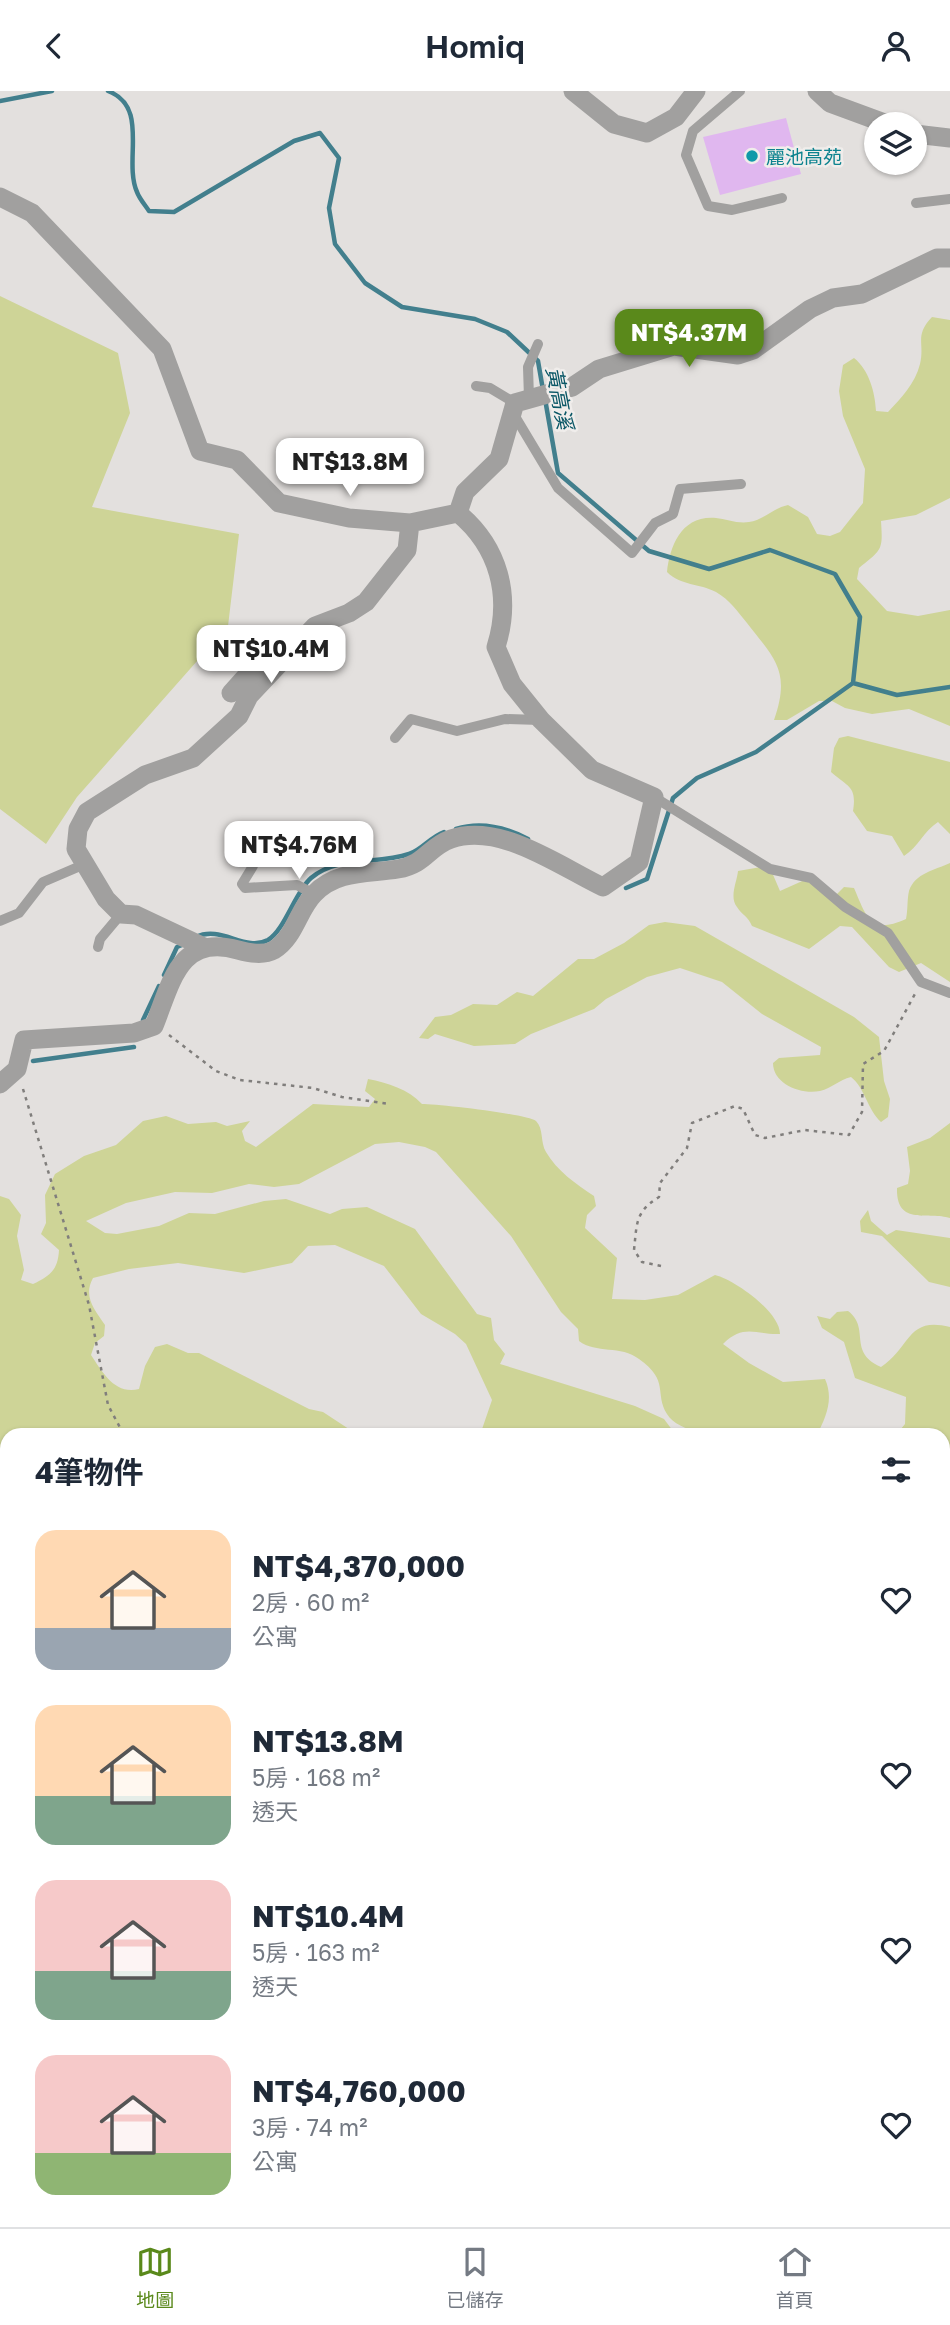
<!DOCTYPE html>
<html lang="zh-TW">
<meta charset="utf-8">
<style>
:root{--surface:#fff;--page:#f6f6f7;--text:#1f2937;--muted:#747a83;--line:#e0e1e3;--accent:#5a891b}
body{margin:0;font-family:"Golos Text","Noto Sans TC",sans-serif;background:var(--page);color:var(--text);height:100vh;display:flex;flex-direction:column;font-size:26px;white-space:nowrap}
*{box-sizing:border-box;margin:0}
p{font-size:23px;color:var(--muted)}
.icon{flex:none;width:38px;height:38px;fill:none;stroke:currentColor;stroke-width:2;stroke-linecap:round;stroke-linejoin:round}
.map{position:relative;flex:1;overflow:hidden}
.drawer{position:absolute;left:0px;top:1337px;width:950px;height:800px;display:flex;flex-direction:column;background:var(--surface);border-radius:21px 21px 0 0;box-shadow:0 2px 5px #0004}
.drawer>*{flex:none}
.fabs{position:absolute;left:864px;top:21px;display:grid;gap:14px}
.fabs a{display:grid;place-items:center;width:63px;height:63px;border-radius:50%;background:var(--surface);box-shadow:0 2px 5px #0004;font-size:35px}
.price{position:absolute;translate:-50% -60px;padding:0 16px;border-radius:14px;background:#fff;color:#222;font-size:23px;line-height:46px;filter:drop-shadow(0 2px 4px #0008)}
.price::after{content:'';position:absolute;left:50%;top:42px;width:21px;height:16px;margin-left:-10px;background:inherit;clip-path:polygon(0 0,100% 0,50% 100%)}
.price.selected{background:var(--accent);color:#fff}
ul{padding:0;list-style:none}
li{display:flex;align-items:center;gap:21px;height:175px;padding:0 35px}
li span{display:grid;place-items:center;flex:none;width:196px;height:140px;border-radius:21px;color:#555}
li>.icon{margin-inline-start:auto}
span .icon{width:84px;height:84px;fill:#fffc;stroke-width:1}
li b{font-size:30px}
h2{display:flex;justify-content:space-between;align-items:center;height:84px;padding:0 35px;font-size:30px}
header{display:flex;justify-content:space-between;align-items:center;height:91px;padding:0 35px;background:var(--surface);font-size:32px;font-weight:600}
.tab-bar{display:flex;justify-content:space-around;align-items:center;height:98px;border-top:2px solid var(--line);background:var(--surface);font-size:19px;color:var(--muted)}
.tab-bar a{display:grid;justify-items:center;gap:4px}
.tab-bar .selected{color:var(--accent)}
.map>svg:first-child{display:block}
.green{fill:#ced497}
.lines{fill:none;stroke-linecap:round;stroke-linejoin:round}
.stream{stroke:#427f8d;stroke-width:4.5}
.building{fill:#e0b7ef}
.path{stroke:#807e7c;stroke-width:2.5;stroke-dasharray:3.5 5;stroke-linecap:butt}
.service{stroke:#a1a09f;stroke-width:10}
.minor{stroke:#a1a09f;stroke-width:19}
.tertiary{stroke:#a1a09f;stroke-width:19}
.culture-dot{fill:#0f9aa8;stroke:#f0edeb;stroke-width:2.5}
.labels{text-anchor:middle;dominant-baseline:central;stroke-width:5;stroke-linejoin:round;paint-order:stroke}
.culture-label{font-size:19px;fill:#0d838f;stroke:#f0edeb;text-anchor:start}
.water-label{font-size:21px;font-style:italic;fill:#0a5766;stroke:#f0edeb}
</style>
<header><svg class="icon" aria-label="back" viewBox="0 0 24 24"><path d="M15 5l-7 7 7 7"/></svg>Homiq<svg class="icon" aria-label="person" viewBox="0 0 24 24"><circle cx="12" cy="8" r="4"/><path d="M4 21q1-7 8-7t8 7"/></svg></header>
<div class="map">
<svg width="950" height="2136" viewBox="0 0 950 2136">
<rect width="100%" height="100%" fill="#e3e0de"/>
<path class="green" d="M0,205L118,262L130,322L92,416L239,443L228,535L77,706L46,753L0,718Z
M932,226L950,229V407L916,424L881,430C883,460 882,458 859,477L857,488L887,520L918,525L950,519V635L909,618L872,623L845,617L832,610H819L787,629H774C791,580 775,568 747,532C737,520 730,509 716,501C699,492 681,495 667,481C670,454 682,424 716,427C726,428 738,433 749,431C764,429 773,417 788,414L808,426L817,443L830,445L840,441L863,412L865,378L843,325L839,300L843,274L854,267C869,279 875,301 876,320L888,321C901,307 915,293 920,273C925,252 914,245 932,226Z
M848,645L950,671V743L938,731C924,740 918,756 904,765L892,745L867,740L853,720C857,695 848,696 831,681L834,657L839,647Z
M950,772V891L921,872L899,881L889,876L852,836L840,835L809,858L752,835C748,825 742,824 737,816C729,806 737,791 738,780L761,776L771,779L780,800L809,787L836,804L844,796L854,797C867,827 870,844 906,828C908,819 907,808 909,800C915,782 935,779 950,772Z
M665,831L695,835L854,926L879,946L884,990L890,1008L888,1026L881,1031C867,1018 865,997 851,986C839,989 832,997 820,1000C801,1004 773,993 773,972L779,967L820,964L821,956L762,923L722,891L680,877L647,886L606,908L594,918L531,943L515,953L474,955L435,943L428,948L419,947L435,926L451,924L473,913L497,914L517,901L533,905L578,868H594L624,852L649,834Z
M368,988C388,992 408,998 422,1013C438,1013 527,1023 536,1030C544,1038 540,1051 546,1061C557,1080 576,1093 594,1105L596,1115L587,1124L585,1137L617,1167L612,1208L645,1209L678,1204L715,1184C735,1189 780,1221 780,1243C756,1244 744,1232 723,1253L749,1272L783,1291L825,1288C834,1308 826,1326 817,1344C782,1344 687,1355 667,1323C654,1302 670,1290 639,1268C621,1254 596,1263 579,1250L578,1238L561,1221L511,1145L436,1061L425,1056L399,1051L375,1053L299,1093L274,1096L249,1093L212,1102L175,1101L126,1112L86,1130L105,1142L117,1143L159,1135L189,1122L215,1123L264,1110L286,1108L330,1123L342,1118L367,1116L415,1138L477,1223L491,1227L494,1249L505,1263L500,1273L635,1315L664,1328L676,1344H480L492,1309L466,1253L455,1243L421,1223L384,1175L335,1154L308,1155L292,1172L244,1182L178,1172L129,1178L93,1187C83,1205 94,1218 105,1234L104,1245L95,1252L91,1264C103,1282 115,1304 139,1298L145,1275L155,1256L167,1253L188,1262H199L309,1318L323,1321L358,1344H7V1402L0,1405V1105L9,1108L21,1124L17,1145L24,1179L21,1189L33,1193C50,1185 58,1179 59,1159L41,1143L46,1132L45,1104L55,1083L84,1065L116,1054L143,1030L166,1025L188,1033L216,1031L227,1035L250,1030L242,1040L245,1050L256,1056L313,1013L369,1016L375,1008L365,1000Z
M950,1032V1127C929,1120 896,1136 897,1097L908,1093L910,1080L907,1056L930,1047Z
M868,1119L871,1130L887,1144L896,1139L950,1147V1196L929,1191L882,1145L861,1141L860,1130Z
M848,1220C871,1237 847,1261 881,1276C911,1256 907,1225 950,1236V1571L943,1563V1344H896L905,1333L906,1306L855,1287L844,1251L822,1237L817,1225L830,1228L837,1221Z
M0,1527H7V2130H855V2136H0Z
M943,1821L950,1823V2030L943,2031Z"/>
<g class="lines">
<path class="stream" d="M108,0C150,16 123,69 137,101C139,107 145,114 149,120L174,121L294,50L320,42L339,67L329,117L335,153L365,192L402,216L475,228L507,241L538,270L543,299
M0,10L52,0
M545,308L558,382L649,460L709,478L770,459L835,483L860,526L853,592
M853,592L897,604L950,596
M456,738C481,730 505,736 528,748
M626,797L647,788L673,707L697,687L756,661L853,592
M196,846C221,834 245,861 268,849C285,839 295,801 311,787C338,764 377,774 409,763C422,759 430,746 444,741
M164,884L177,856L182,854
M143,929L159,895
M33,970L134,956
M943,2050L950,2051
M537,2130L544,2136
M746,2136L753,2130"/>
</g>
<path class="building" d="M786,27L801,83L720,104L703,46Z"/>
<g class="lines">
<path class="path" d="M169,944L216,980L240,989L313,997L342,1006L389,1013
M23,998L89,1214L108,1314L124,1344
M661,1175L642,1171L634,1159C637,1132 635,1121 659,1106L660,1092L687,1057L692,1032L735,1015L743,1018L755,1044L765,1047L805,1039L849,1044L862,1021L863,973L884,960L916,901
M0,2129L20,2136"/>
<path class="service" d="M740,0L693,40L686,64L708,115L732,119L782,107
M916,112L950,108
M476,295L490,297L515,312
M529,307L528,276L538,253
M513,322L558,397L632,462L655,432L673,423L680,398L741,393
M395,647L411,628L457,640L505,628L540,629
M654,706L770,778L811,787L845,816L888,842L921,891L950,902
M253,775L242,793L245,797L297,794L314,803
M0,830L19,822L43,791L85,773
M98,856L100,848L121,823"/>
<path class="minor" d="M0,106L32,122L162,258L200,360L237,369L279,412L349,427L410,432L458,422C499,456 512,505 496,556L512,593L541,629L592,679L654,706L639,771L603,796C559,775 500,731 451,748C428,756 426,773 398,778C368,783 337,779 314,803C298,819 295,846 274,859C263,865 249,862 238,859C179,842 171,893 154,935L134,942L24,949L17,978L0,993
M458,422L465,401L499,368L515,312L572,296L599,278L674,255L738,264L753,259L810,218L833,207L862,203L937,167H950
M231,602L248,583L278,568
M204,856L136,824L121,823L106,808L76,758L78,738L87,721L145,684L193,667L239,625L249,605L315,535L349,522L366,511L407,459L410,432
M943,1616L950,1619"/>
<path class="tertiary" d="M573,0L614,33L647,42L676,26L696,0
M817,0L830,12L887,33
M915,43L950,47
M0,1508L7,1509
M943,1804L950,1806"/>
</g>
<circle class="culture-dot" cx="752" cy="65" r="7"/>
<g class="labels">
<g class="culture-label">
<text x="766" y="65">麗池高苑</text>
</g>
<g class="water-label">
<text transform="translate(560 307) rotate(79)">黃高溪</text>
</g>
</g>
</svg>
<div class="fabs">
<a><svg class="icon" aria-label="layers" viewBox="0 0 24 24"><path d="M12 4l9 5-9 5-9-5zM3 14l9 5 9-5"/></svg></a>
</div>
<b class="price selected" style="left:689px;top:278px">NT$4.37M</b>
<b class="price" style="left:350px;top:407px">NT$13.8M</b>
<b class="price" style="left:271px;top:594px">NT$10.4M</b>
<b class="price" style="left:299px;top:790px">NT$4.76M</b>
<section class="drawer">
<h2>4筆物件<svg class="icon" aria-label="filters" viewBox="0 0 24 24"><path d="M4 7h16M4 17h16"/><circle cx="9" cy="7" r="2"/><circle cx="15" cy="17" r="2"/></svg></h2>
<ul>
<li><span style="background:linear-gradient(#ffd9b3 70%,#9aa5b1 0)"><svg class="icon" aria-label="home" viewBox="0 0 24 24"><path d="M3 11l9-7 9 7M6 9v11h12V9"/></svg></span><div><b>NT$4,370,000</b><p>2房 · 60 m²</p><p>公寓</p></div><svg class="icon" aria-label="heart" viewBox="0 0 24 24"><path d="M12 20l-8-8c-3-5 5-10 8-4 3-6 11-1 8 4z"/></svg></li>
<li><span style="background:linear-gradient(#ffd9b3 65%,#7fa58c 0)"><svg class="icon" aria-label="home" viewBox="0 0 24 24"><path d="M3 11l9-7 9 7M6 9v11h12V9"/></svg></span><div><b>NT$13.8M</b><p>5房 · 168 m²</p><p>透天</p></div><svg class="icon" aria-label="heart" viewBox="0 0 24 24"><path d="M12 20l-8-8c-3-5 5-10 8-4 3-6 11-1 8 4z"/></svg></li>
<li><span style="background:linear-gradient(#f6c9c9 65%,#7fa58c 0)"><svg class="icon" aria-label="home" viewBox="0 0 24 24"><path d="M3 11l9-7 9 7M6 9v11h12V9"/></svg></span><div><b>NT$10.4M</b><p>5房 · 163 m²</p><p>透天</p></div><svg class="icon" aria-label="heart" viewBox="0 0 24 24"><path d="M12 20l-8-8c-3-5 5-10 8-4 3-6 11-1 8 4z"/></svg></li>
<li><span style="background:linear-gradient(#f6c9c9 70%,#8fb573 0)"><svg class="icon" aria-label="home" viewBox="0 0 24 24"><path d="M3 11l9-7 9 7M6 9v11h12V9"/></svg></span><div><b>NT$4,760,000</b><p>3房 · 74 m²</p><p>公寓</p></div><svg class="icon" aria-label="heart" viewBox="0 0 24 24"><path d="M12 20l-8-8c-3-5 5-10 8-4 3-6 11-1 8 4z"/></svg></li>
</ul>
</section>
</div>
<nav class="tab-bar">
<a class="selected"><svg class="icon" aria-label="map" viewBox="0 0 24 24"><path d="M3 6l6-2 6 2 6-2v14l-6 2-6-2-6 2zM9 4v14M15 6v14"/></svg>地圖</a>
<a><svg class="icon" aria-label="saved" viewBox="0 0 24 24"><path d="M7 4h10v16l-5-4-5 4z"/></svg>已儲存</a>
<a><svg class="icon" aria-label="home" viewBox="0 0 24 24"><path d="M3 11l9-7 9 7M6 9v11h12V9"/></svg>首頁</a>
</nav>
